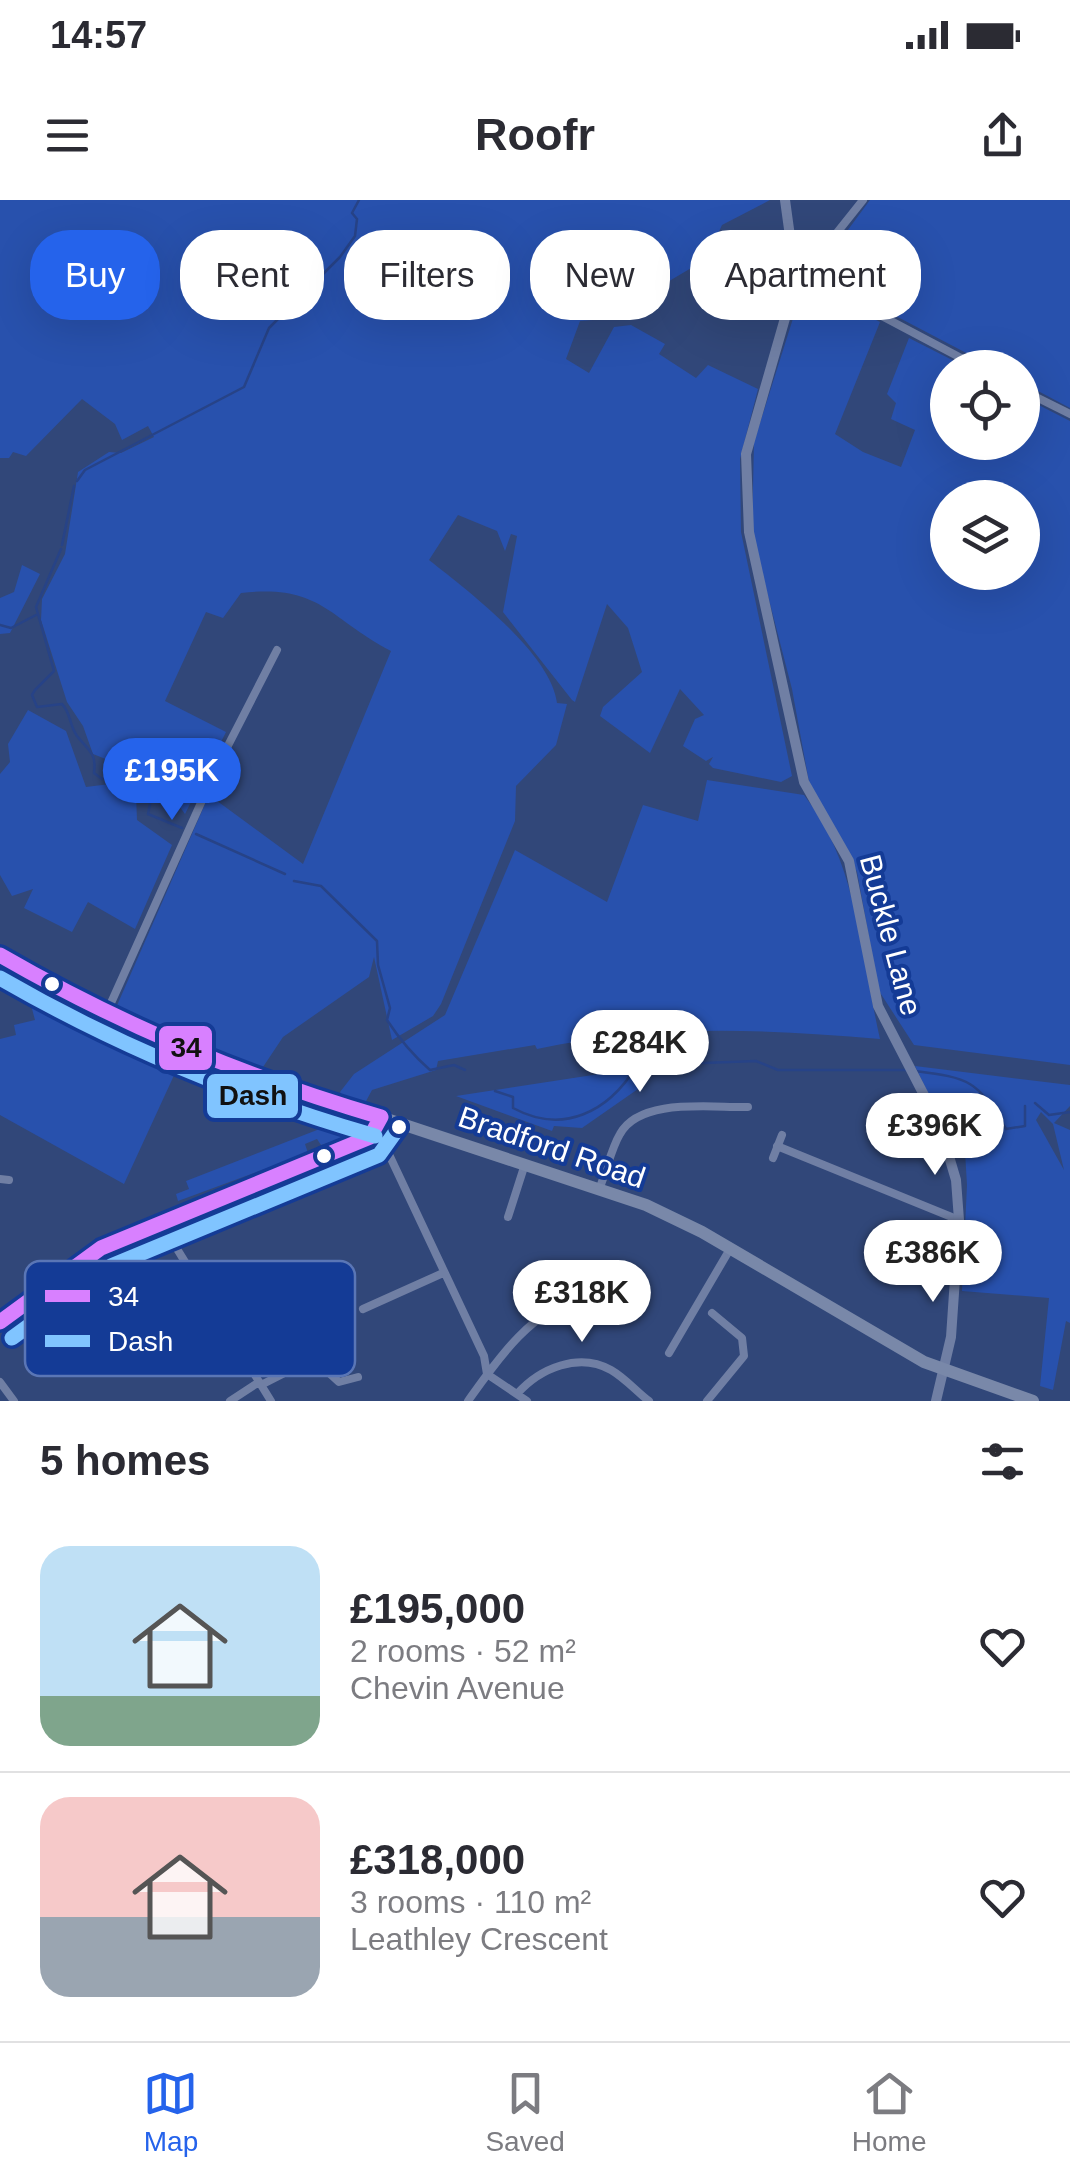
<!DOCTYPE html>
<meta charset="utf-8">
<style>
:root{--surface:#fff;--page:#f7f7f7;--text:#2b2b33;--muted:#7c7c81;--line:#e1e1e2;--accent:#2563eb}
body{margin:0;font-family:Arial,sans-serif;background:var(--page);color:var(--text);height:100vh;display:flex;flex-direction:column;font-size:38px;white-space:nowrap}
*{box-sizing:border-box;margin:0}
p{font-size:32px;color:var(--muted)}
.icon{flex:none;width:55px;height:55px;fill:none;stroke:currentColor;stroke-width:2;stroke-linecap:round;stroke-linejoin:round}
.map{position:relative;height:1201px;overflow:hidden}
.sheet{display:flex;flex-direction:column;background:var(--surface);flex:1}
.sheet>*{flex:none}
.guide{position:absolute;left:30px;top:30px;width:1010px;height:90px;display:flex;gap:20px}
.fabs{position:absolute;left:930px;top:150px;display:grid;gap:20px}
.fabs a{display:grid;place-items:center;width:110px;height:110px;border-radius:50%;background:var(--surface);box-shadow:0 10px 40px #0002;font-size:50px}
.price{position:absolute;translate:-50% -85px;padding:0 22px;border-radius:35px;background:#fff;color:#222;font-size:32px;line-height:65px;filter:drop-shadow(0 2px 5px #0008)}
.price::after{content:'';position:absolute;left:50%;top:60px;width:30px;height:22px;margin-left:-15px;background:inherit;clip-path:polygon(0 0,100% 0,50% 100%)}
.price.selected{background:var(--accent);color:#fff}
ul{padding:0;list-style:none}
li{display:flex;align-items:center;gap:30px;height:250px;padding:0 40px}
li+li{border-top:2px solid var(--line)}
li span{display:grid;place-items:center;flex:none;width:280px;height:200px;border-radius:30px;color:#555}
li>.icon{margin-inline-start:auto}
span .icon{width:120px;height:120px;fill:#fffc;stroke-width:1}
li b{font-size:42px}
h2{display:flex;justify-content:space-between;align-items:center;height:120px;padding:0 40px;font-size:42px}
.chip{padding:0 35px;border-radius:40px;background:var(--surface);box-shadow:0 10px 40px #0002;font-size:35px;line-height:90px}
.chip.selected{background:var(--accent);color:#fff}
.status{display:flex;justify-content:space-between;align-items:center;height:70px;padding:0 50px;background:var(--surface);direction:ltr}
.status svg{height:28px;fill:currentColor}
header{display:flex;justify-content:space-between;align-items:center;height:130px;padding:0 40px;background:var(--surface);font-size:45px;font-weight:800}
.dock{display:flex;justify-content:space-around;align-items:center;height:140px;border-top:2px solid var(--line);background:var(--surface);font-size:28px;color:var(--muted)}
.dock a{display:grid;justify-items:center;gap:5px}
.dock .selected{color:var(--accent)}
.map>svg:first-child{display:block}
.green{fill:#2851ad;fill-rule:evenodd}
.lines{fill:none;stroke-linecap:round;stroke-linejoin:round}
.stream{stroke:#274387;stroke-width:2.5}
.minor{stroke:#707fa4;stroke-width:8}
.tertiary{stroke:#707fa4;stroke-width:10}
.primary{stroke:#7988a9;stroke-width:12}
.bus-1-casing{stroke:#143b96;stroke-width:22}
.bus-2-casing{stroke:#143b96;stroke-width:22}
.bus-1{stroke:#d880ff;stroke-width:15}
.bus-2{stroke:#80c4ff;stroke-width:15}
.bus-dot{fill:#fff;stroke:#143b96;stroke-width:4}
.labels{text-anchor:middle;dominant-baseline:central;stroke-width:8;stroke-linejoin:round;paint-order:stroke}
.street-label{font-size:30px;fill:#fff;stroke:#143b96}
.key{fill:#143b96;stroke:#5a76b6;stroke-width:2.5}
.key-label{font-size:28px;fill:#fff}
.line-badge{stroke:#143b96;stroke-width:4}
.pale-badge-label{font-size:28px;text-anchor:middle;font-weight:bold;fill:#111}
</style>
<div class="status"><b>14:57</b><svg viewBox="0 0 49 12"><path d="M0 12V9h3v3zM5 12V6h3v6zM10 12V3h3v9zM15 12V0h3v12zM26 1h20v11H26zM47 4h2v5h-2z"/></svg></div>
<header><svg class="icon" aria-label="menu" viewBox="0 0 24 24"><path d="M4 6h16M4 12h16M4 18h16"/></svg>Roofr<svg class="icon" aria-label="share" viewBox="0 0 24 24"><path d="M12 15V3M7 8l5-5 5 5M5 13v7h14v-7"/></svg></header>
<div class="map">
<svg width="1070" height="1201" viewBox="0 0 1070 1201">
<rect width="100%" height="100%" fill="#314779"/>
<path class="green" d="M0,0H770L722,25L702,68L698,64L605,119L580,121L566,159L589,173L614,127L631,125L665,144L659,154L696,178L708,165L758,189L740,259L741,332L792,576L781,582L713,568L709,564L713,557L706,561L683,546L695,519L704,515L680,489L650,553L600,516L603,507L642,472L628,428L607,404L575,502L572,500L503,412L517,336L511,334L505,351L497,331L458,315L429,360C467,390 551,453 557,503L567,504L556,545L516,586L515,621L441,804L433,816L392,840L374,757L369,777L283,837L261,870L115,810L209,595L303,664L391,451C328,418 321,384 241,393L223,418L206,412L165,501L226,532L185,614L161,581L93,554L83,526L67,502L41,420L42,399L65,354L78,272L109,252L121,253L154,237L148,226L122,240L115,224L82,199L26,256L13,252L9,258H0Z
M870,0H1070V208L1023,183L1022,168L993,167L890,113L904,94L903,77L883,65L859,96L827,79L822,65Z
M808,85L880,122L835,234L863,252L901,267L915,230L891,219L896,203L887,194L909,138L966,167L948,168V242H1022L1023,197L1070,221V865L914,845L879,791L857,672L809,582L792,489L752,334L754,242L802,90ZM948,298H1022V372H948Z
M22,365L40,374L10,433L0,434V398L14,392Z
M28,510L66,531L86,587L118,583L136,594L137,620L172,645L135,729L88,702L72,732L24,708L33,689L12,696L0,675V574L10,562L8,544Z
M707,580L804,595C858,663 861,756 880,839C760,829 656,824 537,849L535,845L438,861L436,870L372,890L365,903L342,896L340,892L354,874L445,815L515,650L607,702L643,605L698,621Z
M57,799L182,858L124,984L0,915V839L16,835L14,825L35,820L31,805Z
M915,866L1070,885V906L1054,923L1070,930V1123L1066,1121L1053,1190L1040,1186L1049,1098L962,1091L967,985L964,935L947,932ZM1041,912L1053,924L1064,970L1036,920Z
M645,867L638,889L582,928L554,926L552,931L456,896Z
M335,923L343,938L321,945L317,939L305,944L308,953L178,1001L176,994L189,989L186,981Z"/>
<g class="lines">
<path class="stream" d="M77,281L85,270L244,187L269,128L340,57L355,36L357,19L352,13L359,0
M62,345L74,286
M61,349L36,407L54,471L35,490L32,495L37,507L62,504C71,513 69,525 77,536C88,550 97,553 94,573L102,579L137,567L144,593L151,599L148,614L182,628
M0,425L11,428L36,415
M196,634L285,674
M294,681L321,686L377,741L378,765L390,808L387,820C400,840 414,856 430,870L454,865L465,870
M915,871C970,878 977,880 1006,929L1025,926V906
M495,891L513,897V908C563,935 608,912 636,867L650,865L756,861L778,870H907
M1035,903L1049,915L1070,912"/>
<path class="minor" d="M807,71L825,86L980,168
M804,74L863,0
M1022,190L1070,214
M106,814L218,565L277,450
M377,929L484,1156L487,1174
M777,946L959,1020
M773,958L782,935
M0,979L9,980
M600,987C607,970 611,949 620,934C640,897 712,908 748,907
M508,1017L525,964
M161,1023L271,1201
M101,1048L149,1127L146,1147L133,1159
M363,1109L443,1073
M0,1122L101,1048L370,937L381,917
M669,1153L730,1049
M487,1174L527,1201
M0,1182L14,1201
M261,1185L308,1161H316L339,1182L358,1177
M517,1194C540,1168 579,1152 611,1170C625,1178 637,1192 649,1201
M230,1201L259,1182
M468,1201C495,1163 532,1108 580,1100
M707,1201L744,1156L742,1138L712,1113"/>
<path class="tertiary" d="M785,0L796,80L746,254L749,332L804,582L849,661L878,806L940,926L956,980L959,1020L951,1137L936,1201"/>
<path class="primary" d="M0,755L106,814L224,865L646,1005L702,1032L924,1162L1033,1201"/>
<g class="bus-1-casing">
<path id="bus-1" d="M0,755C121,825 247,878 381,917
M0,1122L101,1048L370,937L381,917"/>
</g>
<g class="bus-2-casing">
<path id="bus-2" d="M0,778C119,847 244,898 375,936
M12,1138L111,1066L379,955L399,927"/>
</g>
<use href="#bus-1" class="bus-1"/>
<use href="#bus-2" class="bus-2"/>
</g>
<g class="bus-dot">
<circle cx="52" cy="784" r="9"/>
<circle cx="399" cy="927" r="9"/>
<circle cx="324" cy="956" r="9"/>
</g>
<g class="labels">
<g class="street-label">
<text transform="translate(891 735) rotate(75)">Buckle Lane</text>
<text transform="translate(552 947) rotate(19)">Bradford Road</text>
</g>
</g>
<rect x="25" y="1061" width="330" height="115" rx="15" class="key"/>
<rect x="45" y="1090" width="45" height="12" fill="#d880ff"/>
<rect x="45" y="1135" width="45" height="12" fill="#80c4ff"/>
<g class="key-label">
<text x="108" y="1106">34</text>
<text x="108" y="1151">Dash</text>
</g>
<g class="line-badge">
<rect x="157" y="824" width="57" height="48" rx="10" fill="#d880ff"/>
<rect x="205" y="872" width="95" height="48" rx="10" fill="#80c4ff"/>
</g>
<g class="pale-badge-label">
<text x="186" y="857">34</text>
<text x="253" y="905">Dash</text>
</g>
</svg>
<div class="fabs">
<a><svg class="icon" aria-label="locate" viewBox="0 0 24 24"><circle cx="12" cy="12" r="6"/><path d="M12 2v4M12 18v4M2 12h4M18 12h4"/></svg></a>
<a><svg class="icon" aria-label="layers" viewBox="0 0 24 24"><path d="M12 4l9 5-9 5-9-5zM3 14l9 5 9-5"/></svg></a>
</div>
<b class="price selected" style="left:172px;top:623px">£195K</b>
<b class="price" style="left:640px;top:895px">£284K</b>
<b class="price" style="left:935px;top:978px">£396K</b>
<b class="price" style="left:933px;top:1105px">£386K</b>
<b class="price" style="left:582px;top:1145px">£318K</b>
<div class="guide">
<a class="chip selected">Buy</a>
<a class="chip">Rent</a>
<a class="chip">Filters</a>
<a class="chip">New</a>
<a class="chip">Apartment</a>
</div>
</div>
<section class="sheet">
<h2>5 homes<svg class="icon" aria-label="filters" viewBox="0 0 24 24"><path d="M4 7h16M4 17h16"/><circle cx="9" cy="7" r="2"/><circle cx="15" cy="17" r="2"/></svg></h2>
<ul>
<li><span style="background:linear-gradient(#bfe0f5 75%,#7fa58c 0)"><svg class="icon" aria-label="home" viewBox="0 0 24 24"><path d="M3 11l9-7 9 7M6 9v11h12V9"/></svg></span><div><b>£195,000</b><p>2 rooms · 52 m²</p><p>Chevin Avenue</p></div><svg class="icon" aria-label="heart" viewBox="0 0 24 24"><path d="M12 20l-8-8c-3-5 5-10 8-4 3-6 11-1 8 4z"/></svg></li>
<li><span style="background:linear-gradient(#f6c9c9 60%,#9aa5b1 0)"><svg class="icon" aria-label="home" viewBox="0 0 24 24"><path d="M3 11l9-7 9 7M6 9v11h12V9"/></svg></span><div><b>£318,000</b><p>3 rooms · 110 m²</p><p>Leathley Crescent</p></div><svg class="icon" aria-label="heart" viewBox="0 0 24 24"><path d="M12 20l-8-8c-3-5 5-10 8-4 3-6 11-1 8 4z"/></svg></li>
</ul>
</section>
<nav class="dock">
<a class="selected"><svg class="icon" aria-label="map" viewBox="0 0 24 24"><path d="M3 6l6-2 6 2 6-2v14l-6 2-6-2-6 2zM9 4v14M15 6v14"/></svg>Map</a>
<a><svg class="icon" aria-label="saved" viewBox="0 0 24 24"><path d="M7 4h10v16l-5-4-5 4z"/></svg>Saved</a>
<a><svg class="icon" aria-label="home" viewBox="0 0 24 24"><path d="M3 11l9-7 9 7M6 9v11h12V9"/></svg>Home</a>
</nav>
